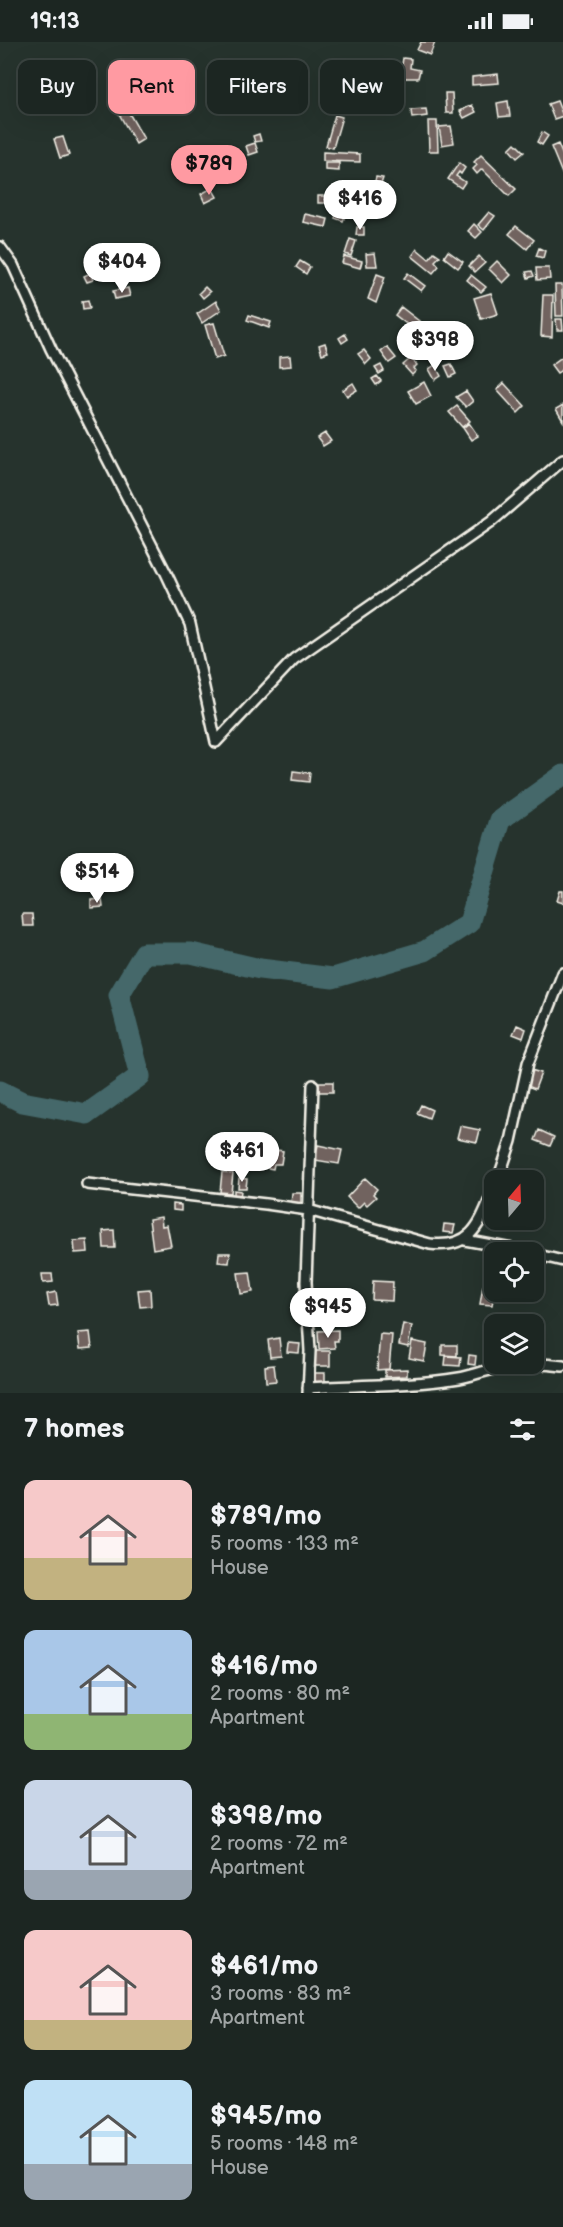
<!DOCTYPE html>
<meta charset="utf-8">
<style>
:root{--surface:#1c2622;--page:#29322f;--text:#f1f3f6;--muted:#a0a5a5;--line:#3a4340;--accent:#ff9aa2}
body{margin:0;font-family:"Balsamiq Sans",sans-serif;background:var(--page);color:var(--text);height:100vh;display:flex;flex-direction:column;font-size:22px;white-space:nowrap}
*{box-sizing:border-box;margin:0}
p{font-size:20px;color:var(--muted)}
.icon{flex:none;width:33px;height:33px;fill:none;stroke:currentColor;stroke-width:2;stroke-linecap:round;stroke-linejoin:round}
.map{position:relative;height:1351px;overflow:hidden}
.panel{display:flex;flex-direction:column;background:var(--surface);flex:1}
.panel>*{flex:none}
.banner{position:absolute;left:18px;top:18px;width:528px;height:54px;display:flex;gap:12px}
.needle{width:39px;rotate:19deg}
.controls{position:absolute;left:484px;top:1128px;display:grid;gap:12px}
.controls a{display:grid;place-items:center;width:60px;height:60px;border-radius:12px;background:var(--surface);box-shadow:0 6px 24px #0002,0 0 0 2px var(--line);font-size:30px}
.price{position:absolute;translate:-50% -51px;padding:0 14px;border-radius:21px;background:#fff;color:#222;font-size:20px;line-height:39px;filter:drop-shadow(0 2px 3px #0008)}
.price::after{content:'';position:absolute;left:50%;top:36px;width:18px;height:14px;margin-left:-9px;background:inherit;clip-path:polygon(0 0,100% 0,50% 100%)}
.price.active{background:var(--accent);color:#111}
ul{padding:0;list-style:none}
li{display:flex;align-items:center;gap:18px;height:150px;padding:0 24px}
li span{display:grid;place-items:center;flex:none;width:168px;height:120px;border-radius:12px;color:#555}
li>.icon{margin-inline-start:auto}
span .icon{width:72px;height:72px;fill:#fffc;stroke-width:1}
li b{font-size:26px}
h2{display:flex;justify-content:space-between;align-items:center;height:72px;padding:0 24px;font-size:26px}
.pill{padding:0 21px;border-radius:12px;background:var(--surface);box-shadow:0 6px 24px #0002,0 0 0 2px var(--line);font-size:21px;line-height:54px}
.pill.active{background:var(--accent);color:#111}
.status{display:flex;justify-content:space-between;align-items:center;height:42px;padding:0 30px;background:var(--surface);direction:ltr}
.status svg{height:16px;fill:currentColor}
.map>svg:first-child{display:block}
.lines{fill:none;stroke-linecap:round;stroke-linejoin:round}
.river{stroke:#44686a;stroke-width:21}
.building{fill:#71645f;stroke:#f4f1e8;stroke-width:1.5}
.street-casing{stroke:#f4f1e8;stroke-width:14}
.street{stroke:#26332d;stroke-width:9}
</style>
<div class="status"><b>19:13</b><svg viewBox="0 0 49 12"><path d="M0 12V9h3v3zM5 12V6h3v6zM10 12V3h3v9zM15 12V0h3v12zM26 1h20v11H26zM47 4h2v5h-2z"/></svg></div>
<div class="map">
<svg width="563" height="1351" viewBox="0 0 563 1351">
<rect width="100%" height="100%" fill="#26332d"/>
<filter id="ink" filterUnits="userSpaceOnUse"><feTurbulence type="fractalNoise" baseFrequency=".0167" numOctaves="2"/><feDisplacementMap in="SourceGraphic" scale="12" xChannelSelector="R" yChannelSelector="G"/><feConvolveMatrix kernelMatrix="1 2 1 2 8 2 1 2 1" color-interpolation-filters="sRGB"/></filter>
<g filter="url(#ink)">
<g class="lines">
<path class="river" d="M0,1049L22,1060L87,1072L140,1034L119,953L144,911H191L260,927L333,936L425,909L469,881L500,778L563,733"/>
</g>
<path class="building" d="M421,0H435L430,13L417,8Z
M403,16L411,17L410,26L420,28L418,36H400Z
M336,24H354V32H336Z
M498,32L499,41L472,43V35Z
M445,51H452L453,71H446Z
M508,59L510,74L499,75L497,61Z
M557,59L563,74L554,77L548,62Z
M472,63L476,70L464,76L460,69Z
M126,66L144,97L136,102L118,70Z
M426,67L427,74L412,76L411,68Z
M335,73L342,75L333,106L326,104Z
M428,79H437L438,109H429Z
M451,84L454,101L442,103L439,85Z
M542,90L548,94L542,103L537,100Z
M259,92L261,99L255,100L253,94Z
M63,95L69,113L60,116L54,97Z
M255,101L258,110L249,113L246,104Z
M515,101L524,110L517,116L509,107Z
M558,102L563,114V134L551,105Z
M197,105L200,112L192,114L190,108Z
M323,110L360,112V120L323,119Z
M481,113L516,147L509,154L482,127L477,132L473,127L477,123L474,120Z
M203,115L206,122L197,125L195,119Z
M325,121H339V129L325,128Z
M459,121L465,126L461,132L459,130L456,134L465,140L461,146L448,137Z
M207,131L210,136L203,140L200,135Z
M376,135L383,136L380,145L374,143Z
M212,146L217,155L205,161L201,152Z
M318,154H328L327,161H318Z
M339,166L347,169L343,179L335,176Z
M489,170L495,174L484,188L478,183Z
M305,172L328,177L326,185L303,180Z
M474,182L482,190L476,196L468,189Z
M516,184L534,198L527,207L509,192Z
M357,185H364V193H356Z
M350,197L356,199L351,214L345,212Z
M539,206L545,209L543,216L536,214Z
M417,207L429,217L434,210L440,214L435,219L439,224L433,231L412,214Z
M448,209L463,220L458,226L444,215Z
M125,211L134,222L127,229L117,218Z
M375,211L377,224H367L366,212Z
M344,214L362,219L360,226L342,221Z
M479,214L485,221L475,230L469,224Z
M300,219L310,225L306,232L296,225Z
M497,219L511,233L503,241L489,227Z
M536,226H549L550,237L537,238Z
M532,229L534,234L528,236L526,230Z
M90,231L93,238L87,240L84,234Z
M408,231L425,244L421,249L404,236Z
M377,232L385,235L376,261L368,257Z
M471,233L486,245L481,250L467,238Z
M555,243H562L563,274H556Z
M205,245L210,250L203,256L199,251Z
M128,246L130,254L115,257L113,249Z
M491,251L498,272L481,277L474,256Z
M543,253H553L552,295L541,294Z
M88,258L90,266L83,267L82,259Z
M216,259L221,268L202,281L197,272Z
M401,265L424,283L418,291L395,273Z
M249,273L271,280L269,286L247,278Z
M556,277H562L563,288H557Z
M214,281L224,314L215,317L205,283Z
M345,292L348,297L342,301L339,296Z
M325,301L328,310L322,312L319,303Z
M387,305L396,316L389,321L381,310Z
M364,308L371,317L366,322L358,312Z
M290,314L291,324L279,325V315Z
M562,315L563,327L557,331L551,323Z
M411,316L417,323L414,326L416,329L412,333L403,323Z
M451,322L456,332L450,335L445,324Z
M381,323L384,329L379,332L375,326Z
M435,323L441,334L435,338L429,327Z
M377,334L381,339L376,343L372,337Z
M424,340L431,354L416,362L408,349Z
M353,341L357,348L347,354L343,348Z
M504,341L525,364L518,371L497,348Z
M466,349L473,359L466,365L456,355Z
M563,363V379L556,367Z
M457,364L470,379L462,385L449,370Z
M469,381L478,394L471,398L463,386Z
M325,391L331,399L323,404L317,396Z
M293,729L310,731L309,740L292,738Z
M560,849H563V861L557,859Z
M102,857L103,865L91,866V858Z
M22,872H32L33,884H23Z
M517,983L526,987L523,996L513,992Z
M531,1028L541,1031L535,1047L525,1043Z
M319,1040H333V1050H319Z
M421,1063L432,1068L429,1076L417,1071Z
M460,1084L480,1088L477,1100L457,1096Z
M539,1088L554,1095L550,1104L535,1098Z
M318,1103L342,1108L339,1122L315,1118Z
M256,1105L283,1109L281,1122H274L273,1127L261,1125L262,1119H255Z
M222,1130L233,1131L231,1151L220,1150Z
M239,1136L247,1137L246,1146H238Z
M365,1136L377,1147L373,1152L376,1155L367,1163L364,1160L358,1166L347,1155Z
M234,1148L241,1149L240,1156L234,1155Z
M292,1151H301V1163L291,1162Z
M173,1162L181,1163V1169L173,1168Z
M161,1175L162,1184L167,1183L171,1204L153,1207L149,1177Z
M444,1182L455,1183L453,1191L443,1190Z
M114,1188L115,1206H104L103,1189Z
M87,1198L88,1210L75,1211L74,1199Z
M219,1211H230L229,1221L218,1220Z
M250,1230L253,1250L241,1252L238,1231Z
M42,1232H52L53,1240L43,1241Z
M373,1239L393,1240L392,1259L372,1258Z
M483,1244L495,1246L492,1263L480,1262Z
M150,1247L151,1264L140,1265L138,1248Z
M56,1250L58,1263L49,1264L47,1252Z
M344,1260L345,1271L316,1272L315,1261Z
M510,1274L520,1275L519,1282H509Z
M403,1282L412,1284L408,1305L399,1303Z
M338,1288V1299H334L335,1306L319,1307L318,1289Z
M90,1290L92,1306L80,1307L78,1291Z
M380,1292L392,1293L389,1327L377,1328Z
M279,1296L281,1314L270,1315L268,1298Z
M412,1299L427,1302L424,1319L409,1316Z
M288,1301L300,1302L299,1311L287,1310Z
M442,1303H457V1314L442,1313Z
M315,1309H330V1324H315Z
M469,1313L476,1314L475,1323L468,1322Z
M446,1314L461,1315L460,1324L445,1323Z
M274,1323L276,1339L266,1340L265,1324Z
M407,1327V1334L385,1335V1328Z
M315,1331H325V1343H315Z"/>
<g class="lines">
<g class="street-casing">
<path id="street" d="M0,205L13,223L51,307L166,531L190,582L216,700
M216,700L294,617L491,480L563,418
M498,1138L511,1099L528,1021L563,931
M87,1142L266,1162L308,1168L430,1202C474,1207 480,1180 495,1145
M465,1198L529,1210
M534,1212L563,1219
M308,1346C358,1343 410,1344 459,1336C471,1334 483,1329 495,1327C517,1321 540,1321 563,1324
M308,1351L310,1309L306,1240L313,1043"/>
</g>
<use href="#street" class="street"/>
</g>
</g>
</svg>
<div class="controls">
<a><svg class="needle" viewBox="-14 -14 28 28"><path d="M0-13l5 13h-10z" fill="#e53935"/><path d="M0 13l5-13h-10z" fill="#a0a5a5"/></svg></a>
<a><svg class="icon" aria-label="locate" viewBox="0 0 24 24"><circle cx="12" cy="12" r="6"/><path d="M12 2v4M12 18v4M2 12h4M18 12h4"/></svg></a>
<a><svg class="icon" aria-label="layers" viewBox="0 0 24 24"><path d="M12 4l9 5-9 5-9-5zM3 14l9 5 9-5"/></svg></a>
</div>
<b class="price active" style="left:209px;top:154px">$789</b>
<b class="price" style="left:360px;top:189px">$416</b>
<b class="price" style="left:122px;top:252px">$404</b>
<b class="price" style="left:435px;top:330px">$398</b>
<b class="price" style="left:97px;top:862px">$514</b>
<b class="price" style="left:242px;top:1141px">$461</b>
<b class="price" style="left:328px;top:1297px">$945</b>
<div class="banner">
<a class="pill">Buy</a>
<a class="pill active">Rent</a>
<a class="pill">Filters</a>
<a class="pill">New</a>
</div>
</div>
<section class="panel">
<h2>7 homes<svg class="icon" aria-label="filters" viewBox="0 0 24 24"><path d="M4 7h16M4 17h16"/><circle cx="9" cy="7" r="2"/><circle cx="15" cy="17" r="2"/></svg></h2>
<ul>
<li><span style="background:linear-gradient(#f6c9c9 65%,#c2b280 0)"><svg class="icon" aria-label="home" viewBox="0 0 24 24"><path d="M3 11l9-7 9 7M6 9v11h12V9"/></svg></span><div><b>$789/mo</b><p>5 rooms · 133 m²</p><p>House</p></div></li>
<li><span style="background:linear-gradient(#a9c7e8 70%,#8fb573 0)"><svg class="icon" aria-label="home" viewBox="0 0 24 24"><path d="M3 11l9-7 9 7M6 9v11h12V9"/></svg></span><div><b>$416/mo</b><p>2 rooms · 80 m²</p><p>Apartment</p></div></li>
<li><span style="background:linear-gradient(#c9d6e8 75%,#9aa5b1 0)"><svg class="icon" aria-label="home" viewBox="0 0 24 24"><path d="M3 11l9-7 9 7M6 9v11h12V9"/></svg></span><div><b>$398/mo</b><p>2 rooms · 72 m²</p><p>Apartment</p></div></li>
<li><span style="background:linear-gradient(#f6c9c9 75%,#c2b280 0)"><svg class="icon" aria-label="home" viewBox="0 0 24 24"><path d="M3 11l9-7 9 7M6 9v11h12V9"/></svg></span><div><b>$461/mo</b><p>3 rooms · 83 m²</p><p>Apartment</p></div></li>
<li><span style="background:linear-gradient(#bfe0f5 70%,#9aa5b1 0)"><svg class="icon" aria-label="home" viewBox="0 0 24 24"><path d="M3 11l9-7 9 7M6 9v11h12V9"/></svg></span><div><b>$945/mo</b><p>5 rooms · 148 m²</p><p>House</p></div></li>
</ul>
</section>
